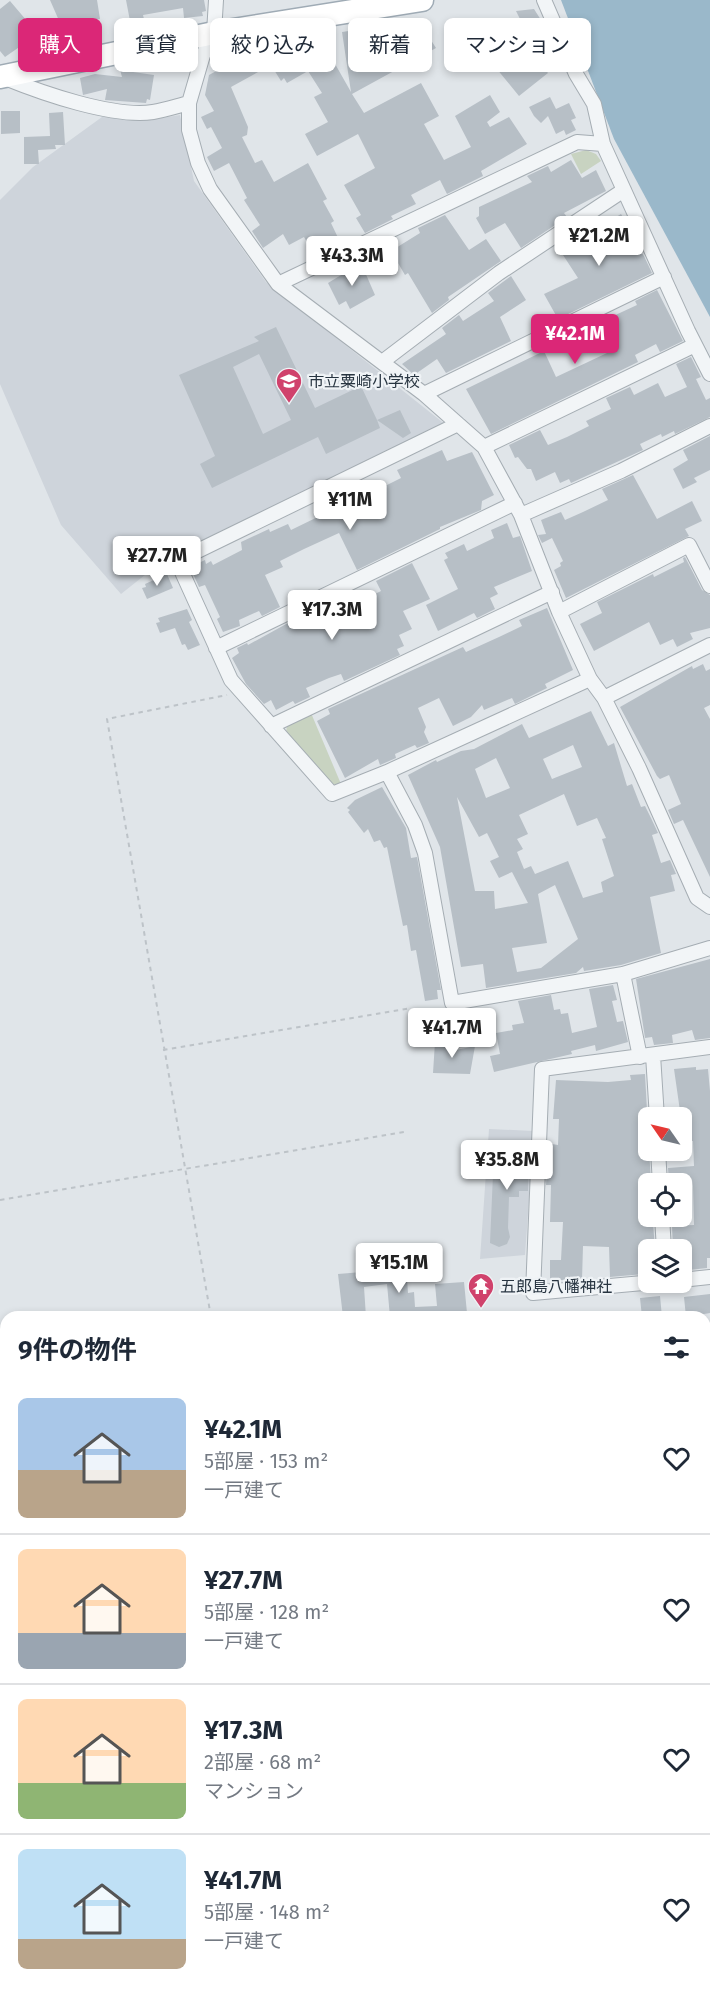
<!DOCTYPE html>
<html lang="ja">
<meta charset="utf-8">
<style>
:root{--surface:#fff;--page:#f6f6f7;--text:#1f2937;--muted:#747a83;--line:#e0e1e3;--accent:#db2777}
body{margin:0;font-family:"Fira Sans","Noto Sans JP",sans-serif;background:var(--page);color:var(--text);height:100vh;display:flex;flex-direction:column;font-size:22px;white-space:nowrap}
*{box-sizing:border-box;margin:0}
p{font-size:20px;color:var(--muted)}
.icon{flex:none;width:33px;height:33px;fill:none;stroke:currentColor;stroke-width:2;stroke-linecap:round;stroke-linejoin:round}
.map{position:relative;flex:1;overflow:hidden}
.drawer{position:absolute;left:0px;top:1311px;width:711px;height:686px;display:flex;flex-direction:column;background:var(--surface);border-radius:18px 18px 0 0;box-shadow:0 3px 9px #0003}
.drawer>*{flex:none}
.banner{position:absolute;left:18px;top:18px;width:675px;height:54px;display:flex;gap:12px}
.needle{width:39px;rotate:304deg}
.controls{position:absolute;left:638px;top:1107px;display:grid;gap:12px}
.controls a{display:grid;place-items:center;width:54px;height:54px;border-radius:9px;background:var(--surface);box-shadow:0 3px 9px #0003;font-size:30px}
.price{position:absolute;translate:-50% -51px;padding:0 14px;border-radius:6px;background:#fff;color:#222;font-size:20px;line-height:39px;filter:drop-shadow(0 2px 3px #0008)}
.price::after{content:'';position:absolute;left:50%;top:36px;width:18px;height:14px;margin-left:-9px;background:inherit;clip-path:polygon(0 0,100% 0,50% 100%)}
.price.active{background:var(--accent);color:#fff}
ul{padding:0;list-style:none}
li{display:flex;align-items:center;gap:18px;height:150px;padding:0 18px}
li+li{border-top:2px solid var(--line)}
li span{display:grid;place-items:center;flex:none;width:168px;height:120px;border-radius:9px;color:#555}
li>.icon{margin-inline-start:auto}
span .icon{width:72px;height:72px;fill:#fffc;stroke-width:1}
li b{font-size:26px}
h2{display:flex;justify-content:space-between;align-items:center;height:72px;padding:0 18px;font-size:26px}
.chip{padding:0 21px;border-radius:9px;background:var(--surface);box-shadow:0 3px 9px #0003;font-size:21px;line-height:54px}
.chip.active{background:var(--accent);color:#fff}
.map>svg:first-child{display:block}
.built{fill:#ced4db}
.green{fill:#c8d3c1}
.water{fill:#9ab8ca}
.building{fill:#b7bfc6;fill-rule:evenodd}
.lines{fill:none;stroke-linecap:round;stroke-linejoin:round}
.street-casing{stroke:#a5adb3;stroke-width:16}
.secondary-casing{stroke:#a5adb3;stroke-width:22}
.primary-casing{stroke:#9fabb5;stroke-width:25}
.path{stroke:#bdc3c8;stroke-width:2;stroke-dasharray:4.5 4.5;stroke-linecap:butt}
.street{stroke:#f2f5f7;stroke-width:14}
.secondary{stroke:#fff;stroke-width:20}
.primary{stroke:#fff;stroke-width:22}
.labels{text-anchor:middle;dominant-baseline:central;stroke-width:4.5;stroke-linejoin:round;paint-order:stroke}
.poi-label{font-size:16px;fill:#283541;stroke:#eff3f6;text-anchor:start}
</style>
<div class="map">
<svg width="710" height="1996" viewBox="0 0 710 1996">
<rect width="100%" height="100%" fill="#e0e5e9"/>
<path class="built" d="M180,115L194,181L266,282L446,425L165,559L121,594L61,525L0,384V200L33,167L102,117L149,120Z
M489,1129L534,1131L525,1255L480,1259Z"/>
<path class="green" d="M586,150L596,154L601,161L581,174L571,154Z
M311,713L341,784L330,785L286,733L287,725Z"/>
<path class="water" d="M561,0H710V317L614,139Z"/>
<path class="building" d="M50,0H97L100,19L71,24L77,46L71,48Z
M126,0H204L206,11L202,12L203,16L184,18L183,8L143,15L144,19L130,21Z
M10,1L38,34L5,57L0,51V9Z
M534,9L546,28L542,31L548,41L532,53L548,73L519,96L469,35L485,22L508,49L529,37L516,11Z
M388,25L392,49L399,45L403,51L429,37L436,48L352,94L364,113L421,83L439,116L424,124L444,160L471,147L455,116L490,95L500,112L487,122L490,127L509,117L527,144L481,171L483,176L447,194L440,180L411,195L416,204L391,216L393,219L365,233L356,218L361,215L344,185L375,168L358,134L317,156L305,134L328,122L314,97L322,93L308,71L287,83L284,78L281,81L271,65L231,87L248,127L247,135L242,137L255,163L262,160L274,182L308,163L327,199L323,201L334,221L331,223L341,244L315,256L304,237L289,245L283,234L263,248L252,231L260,225L244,200L247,198L229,163L214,171L207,157L222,148L211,127L207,129L201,117L214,111L205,95L209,75L247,54L251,60L282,41L286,46L290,44L297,56L322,41L351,92L342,32Z
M131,64L133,72L154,75L150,100L147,99L146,103L105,100L107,89L83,95L80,78L95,74L122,77L119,66Z
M550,97L556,109L569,103L576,118L571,120L576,130L566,135L564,130L556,134L548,116L541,123L534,116L529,107Z
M1,111H20V133L1,134Z
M63,112L65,145H55L56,149L38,150L39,164H24V137L50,136L49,113Z
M571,160L582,178L596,170L606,191L564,213L567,217L521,248L505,223L485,234L476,218L479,216V207L532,182L527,176L548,166L551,172Z
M621,214L631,230L626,233L644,256L652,273L558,319L544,294L578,278L563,255L571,250L568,247L572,244Z
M445,215L469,250L486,239L501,261L448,297L449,300L432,313L408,273L405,275L391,251L420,233L418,228Z
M361,263L375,295L350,309L346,301L339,305L328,283Z
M511,276L526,300L500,317L511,341L446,373L437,359L414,375L402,364L446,334L442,328L459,315L463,321L494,301L488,293Z
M657,290L683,341L660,352L656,344L635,355L638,362L491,434L466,389L544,351L556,377L607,353L592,322L607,315L609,318L637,305L635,301Z
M276,327L315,408L361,386L377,420L400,410L411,433L403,438L377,420L380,428L326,454L318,437L212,488L200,464L215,456L179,375L259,341L254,337ZM259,354L291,420L263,434L233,367Z
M691,357L701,377L696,379L706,400L710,398V417L675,434L674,431L662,437L661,434L640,444L643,450L571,483L569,479L560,483L555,472L536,481L531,469H527L518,457L515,458L509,445L540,430L548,445L567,437L589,426L586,421L611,409L606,398L630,387L634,395L658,383L665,397L687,387L676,364Z
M710,436V470L694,478L697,482L683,489L673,469L688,460L683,450Z
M442,450L447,461L472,452L494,495L482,501L481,510L440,527V529L357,570L339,533L304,549L280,561L283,567L265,575L280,607L262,616L259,611L239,620L240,626L223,632L217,619L220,617L205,585L199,587L190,567L205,560L206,564L211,561L213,565L242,550L241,542L269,529L270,532L288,524L291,530L330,511L329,509L354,498L353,494L376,482L379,489L401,478L397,470Z
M633,475L657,519L692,501L702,521L685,529L689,536L566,598L554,570L561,566L560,563L563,561L552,538L542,543L538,535L546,534L541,520L561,512L565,520L583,512L608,500L602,489Z
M507,523L513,538L520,536L532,571L494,587L498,594L490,598L495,609L477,618L474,613L438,631L426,605L458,589L444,560L448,558L445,553L464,544L467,551L494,538L491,530Z
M685,557L702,590L710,595V628L690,633L693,639L677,647L673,639L660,645L649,622L594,651L580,624L602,613L597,602L653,574L654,577L684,562L683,558Z
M412,563L430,599L403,611L412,629L399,635L404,646L397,649L400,655L344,681L341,674L329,678L306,688L310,697L295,704L293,701L276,710L271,700L264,704L246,684L232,658L239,653L237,648L247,643L248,645L288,623L354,594L357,603L381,591L376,581Z
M167,574L173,588L147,599L142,588L146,587L145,584Z
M547,608L573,670L545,684L547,688L515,704L512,698L484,710L482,705L471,717L453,726L439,698L418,708L426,727L424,732L429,743L417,748L415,745L395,754L396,758L380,765L378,759L345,778L317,721L330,714L328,709L463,647L466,652L499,637L522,626L519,620Z
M187,609L192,620L189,622L200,645L188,650L185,644L182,645L175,628L160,633L156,623L160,622L158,618Z
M703,664L706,671L710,669V705L704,708L710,719V877L683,820L674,824L668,810L681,804L669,775L660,779L657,776L620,707L692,666L693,669Z
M591,711L608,746L614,743L627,786L632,784L641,807L645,806L651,818L658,833L652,835L661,863L670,860L676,874L671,875L675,891L650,897L661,953L621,965L584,971L583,967L576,973L486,988L483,964L461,967L440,847L408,775L436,760L437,762L461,751L474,749L522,724L529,738ZM573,745L582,767L552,779L543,759ZM496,758L510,788L486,798L475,769ZM564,794L577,826L597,818L606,838L602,839L614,876L601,882L603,892L583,898L568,861L535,874L531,866L524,869L517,852L523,849L517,839L528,834L519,815ZM457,797L479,837L487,833L499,857L490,861L499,878L512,872L528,903L495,909L494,891H475ZM555,885L578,939L541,968L517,972L512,948L547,943L538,894Z
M382,787L406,828L411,858L417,857L441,990H437L438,999L425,1001L416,950L411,951L407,925L403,926L387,847L384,848L380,840L374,842L368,829L364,833L348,812L350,810L347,808L355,800Z
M710,959V1038L695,1040L692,1030L672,1035L673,1043L654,1045L652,1037L645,1038L636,979Z
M613,985L617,1000L612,1001L617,1022L623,1021L628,1042L596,1051L595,1045L571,1051L572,1054L494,1072L490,1056L500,1054L496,1033L513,1030L512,1025L524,1023L518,1001L551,995L554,1010L560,1009L561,1014L568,1013L572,1033L597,1027L589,989Z
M435,1042L454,1043L456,1050L475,1046L470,1074L433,1073Z
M696,1067V1070L708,1069L710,1091V1258H707V1268L689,1270L686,1252L673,1250L672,1226L694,1225L693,1186L692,1180L669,1182L668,1168L694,1166L693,1141H681V1118L674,1069Z
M645,1074L651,1184H648V1193L643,1194L644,1223L653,1222L655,1250H648V1254H643L644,1274L610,1277L609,1247L583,1246L582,1280H550V1260H561L563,1222H550L551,1185H546L547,1167L552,1168V1144L558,1145L559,1119H553L556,1080L608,1082L631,1080L630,1075Z
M494,1151L529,1152L528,1191H519V1197H509L508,1228L510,1237L507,1244L499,1247L490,1243Z
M406,1264L408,1293L414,1292L415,1307L437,1306L435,1284L464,1282L467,1313H463V1317H390L387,1284L364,1287L366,1317H343L338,1274L362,1272L361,1268Z
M710,1294V1313L686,1317L684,1297Z
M660,1296L662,1317H642L640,1298Z"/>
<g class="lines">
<g class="street-casing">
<path id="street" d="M216,0L214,33L203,55L189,103V130L198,163L210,189L278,284L424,394L484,447L521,515L559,612L590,679L604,698L639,768L697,898L710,907
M544,0L576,74L594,104L603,144
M5,78C42,93 113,118 153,112C165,110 177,106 189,103
M278,284L577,142L603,144L688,331L710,374
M382,362L499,273L624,190
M424,394L664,277
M484,447L695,345
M521,515L621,471L710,426
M559,612L689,545L710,586
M216,648L515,503
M590,679L387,772L415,825L425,853L452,1003L623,974L710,948
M604,698L710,645
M271,726L552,592
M387,772L332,794L231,680L177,561L458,424
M623,974L640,1057
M653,1055L657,1118
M658,1150L660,1184
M662,1216L664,1250
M681,1280L710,1277
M654,1282L533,1293L542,1069L710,1047"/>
</g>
<g class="secondary-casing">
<path id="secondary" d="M705,1428L710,1427
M0,1515H6
M705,1660L710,1641
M623,1996L624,1990"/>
</g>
<g class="primary-casing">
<path id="primary" d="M0,77L214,33L422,0"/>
</g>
<path class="path" d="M163,1050L411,1008
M0,1200L404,1132
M211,1317L107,719L227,695"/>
<use href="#street" class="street"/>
<use href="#secondary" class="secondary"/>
<use href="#primary" class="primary"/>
</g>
<defs>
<g id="school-pin" transform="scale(1.35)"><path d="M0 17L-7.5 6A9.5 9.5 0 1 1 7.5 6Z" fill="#d0426c" stroke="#eff3f6"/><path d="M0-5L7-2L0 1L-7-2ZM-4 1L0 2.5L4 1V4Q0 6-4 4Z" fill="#fff"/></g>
<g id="temple-pin" transform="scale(1.35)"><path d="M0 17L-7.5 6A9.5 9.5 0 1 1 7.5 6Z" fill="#d0426c" stroke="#eff3f6"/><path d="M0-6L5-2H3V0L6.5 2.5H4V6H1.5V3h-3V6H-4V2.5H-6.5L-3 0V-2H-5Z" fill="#fff"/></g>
</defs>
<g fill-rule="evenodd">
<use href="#school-pin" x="289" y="381"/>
<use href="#temple-pin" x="481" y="1286"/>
</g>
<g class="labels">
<g class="poi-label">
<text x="308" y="381">市立粟崎小学校</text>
<text x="500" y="1286">五郎島八幡神社</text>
</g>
</g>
</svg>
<div class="controls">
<a><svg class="needle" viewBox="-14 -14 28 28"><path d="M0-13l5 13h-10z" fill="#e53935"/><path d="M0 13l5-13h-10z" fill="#747a83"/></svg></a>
<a><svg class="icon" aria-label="locate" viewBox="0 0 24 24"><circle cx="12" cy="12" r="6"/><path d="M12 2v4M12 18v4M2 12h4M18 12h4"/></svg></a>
<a><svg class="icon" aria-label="layers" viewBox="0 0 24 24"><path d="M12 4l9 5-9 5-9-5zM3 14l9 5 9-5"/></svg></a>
</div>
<b class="price" style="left:599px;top:267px">¥21.2M</b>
<b class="price" style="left:352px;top:287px">¥43.3M</b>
<b class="price active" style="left:575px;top:365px">¥42.1M</b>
<b class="price" style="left:350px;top:531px">¥11M</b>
<b class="price" style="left:157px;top:587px">¥27.7M</b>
<b class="price" style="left:332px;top:641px">¥17.3M</b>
<b class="price" style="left:452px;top:1059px">¥41.7M</b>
<b class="price" style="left:507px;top:1191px">¥35.8M</b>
<b class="price" style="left:399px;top:1294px">¥15.1M</b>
<div class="banner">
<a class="chip active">購入</a>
<a class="chip">賃貸</a>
<a class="chip">絞り込み</a>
<a class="chip">新着</a>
<a class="chip">マンション</a>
</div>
<section class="drawer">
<h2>9件の物件<svg class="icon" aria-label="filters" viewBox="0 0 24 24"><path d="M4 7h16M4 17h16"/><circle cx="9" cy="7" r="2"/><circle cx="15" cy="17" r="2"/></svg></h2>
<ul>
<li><span style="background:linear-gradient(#a9c7e8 60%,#b9a48a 0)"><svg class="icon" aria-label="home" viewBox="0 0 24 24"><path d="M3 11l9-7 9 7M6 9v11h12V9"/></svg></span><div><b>¥42.1M</b><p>5部屋 · 153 m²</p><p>一戸建て</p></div><svg class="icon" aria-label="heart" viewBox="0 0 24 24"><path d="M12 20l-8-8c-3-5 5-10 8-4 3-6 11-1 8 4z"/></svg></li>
<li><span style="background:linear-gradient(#ffd9b3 70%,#9aa5b1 0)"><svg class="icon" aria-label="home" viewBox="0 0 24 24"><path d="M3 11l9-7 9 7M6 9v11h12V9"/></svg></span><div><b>¥27.7M</b><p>5部屋 · 128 m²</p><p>一戸建て</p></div><svg class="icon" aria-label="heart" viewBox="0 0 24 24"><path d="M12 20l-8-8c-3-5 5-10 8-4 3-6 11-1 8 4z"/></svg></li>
<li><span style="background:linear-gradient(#ffd9b3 70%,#8fb573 0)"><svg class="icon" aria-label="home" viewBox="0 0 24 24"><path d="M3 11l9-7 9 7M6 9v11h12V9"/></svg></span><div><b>¥17.3M</b><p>2部屋 · 68 m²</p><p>マンション</p></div><svg class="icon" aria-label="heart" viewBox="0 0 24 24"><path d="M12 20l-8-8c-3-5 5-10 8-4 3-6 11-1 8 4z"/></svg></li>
<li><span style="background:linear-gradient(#bfe0f5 75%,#b9a48a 0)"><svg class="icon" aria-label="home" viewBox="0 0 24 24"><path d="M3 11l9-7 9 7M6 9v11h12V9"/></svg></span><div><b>¥41.7M</b><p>5部屋 · 148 m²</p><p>一戸建て</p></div><svg class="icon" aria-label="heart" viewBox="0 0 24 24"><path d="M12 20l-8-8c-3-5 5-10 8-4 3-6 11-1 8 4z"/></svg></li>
</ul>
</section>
</div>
